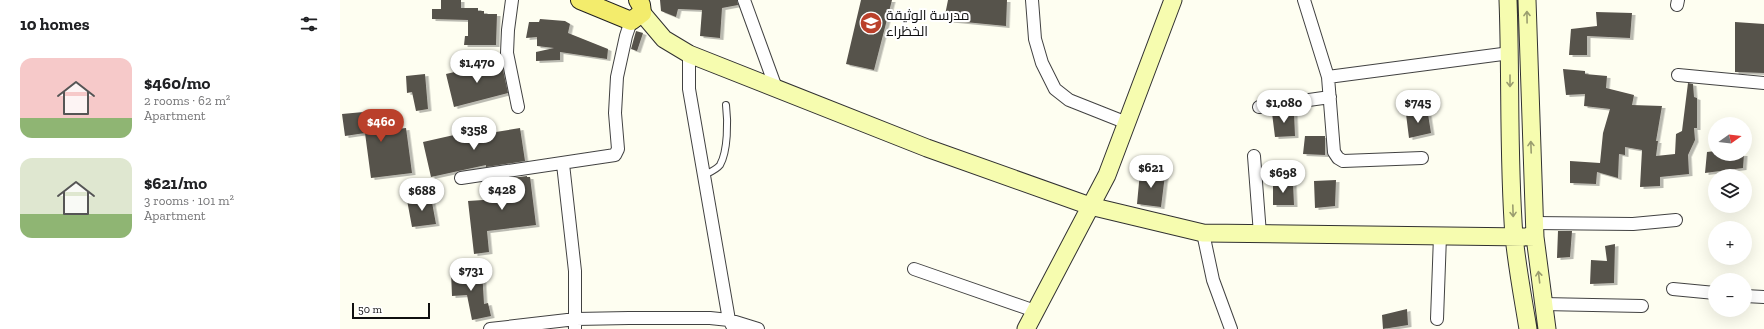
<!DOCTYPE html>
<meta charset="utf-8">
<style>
:root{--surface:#fff;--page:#f6f6f6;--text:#202124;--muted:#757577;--accent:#ba402b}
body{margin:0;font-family:"Zilla Slab",Cairo,serif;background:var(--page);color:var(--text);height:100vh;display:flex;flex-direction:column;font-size:15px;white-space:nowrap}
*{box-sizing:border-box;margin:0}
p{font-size:13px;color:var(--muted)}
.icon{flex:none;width:22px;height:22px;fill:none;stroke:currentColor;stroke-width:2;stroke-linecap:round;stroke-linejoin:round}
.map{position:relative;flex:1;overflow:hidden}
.drawer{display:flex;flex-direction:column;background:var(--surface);width:340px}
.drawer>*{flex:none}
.needle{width:26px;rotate:76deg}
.controls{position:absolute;left:1368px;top:117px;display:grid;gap:8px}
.controls a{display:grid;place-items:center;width:44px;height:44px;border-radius:50%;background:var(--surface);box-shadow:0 4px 16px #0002;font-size:20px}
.scale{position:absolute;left:12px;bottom:10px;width:78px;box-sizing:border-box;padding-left:4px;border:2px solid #0f0f0f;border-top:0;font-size:11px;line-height:14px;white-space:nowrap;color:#0f0f0f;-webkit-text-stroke:3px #fff;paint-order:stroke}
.price{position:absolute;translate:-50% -34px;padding:0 9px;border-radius:14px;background:#fff;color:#222;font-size:13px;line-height:26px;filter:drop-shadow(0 1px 2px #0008)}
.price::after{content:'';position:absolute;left:50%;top:24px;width:12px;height:9px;margin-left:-6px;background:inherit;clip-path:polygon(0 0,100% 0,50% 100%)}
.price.selected{background:var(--accent);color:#fff}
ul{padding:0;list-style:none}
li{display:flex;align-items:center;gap:12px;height:100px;padding:0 20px}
li span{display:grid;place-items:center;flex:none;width:112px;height:80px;border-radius:12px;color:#555}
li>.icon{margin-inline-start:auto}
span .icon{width:48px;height:48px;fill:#fffc;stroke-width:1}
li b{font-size:17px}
h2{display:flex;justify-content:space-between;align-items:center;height:48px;padding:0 20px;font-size:17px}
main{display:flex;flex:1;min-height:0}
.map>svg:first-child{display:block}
.building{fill:#57524b;filter:url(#shadow)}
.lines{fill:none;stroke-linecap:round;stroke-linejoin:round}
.lane-casing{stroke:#424242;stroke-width:8}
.street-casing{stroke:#424242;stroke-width:14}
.secondary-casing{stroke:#313131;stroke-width:19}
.primary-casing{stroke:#202020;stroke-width:20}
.lane{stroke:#fff;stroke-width:6}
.street{stroke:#fff;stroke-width:12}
.secondary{stroke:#f6fcaf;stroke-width:17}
.primary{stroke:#f3ec6c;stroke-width:18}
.oneway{stroke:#9a9d6f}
.labels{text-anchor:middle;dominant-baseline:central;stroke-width:4;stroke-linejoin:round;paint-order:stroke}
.poi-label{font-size:14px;fill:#0f0f0f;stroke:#fff;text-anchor:start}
</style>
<main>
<section class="drawer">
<h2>10 homes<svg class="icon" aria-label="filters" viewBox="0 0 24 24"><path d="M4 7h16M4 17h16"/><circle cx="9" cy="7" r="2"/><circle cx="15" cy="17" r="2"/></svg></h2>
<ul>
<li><span style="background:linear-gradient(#f6c9c9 75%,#8fb573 0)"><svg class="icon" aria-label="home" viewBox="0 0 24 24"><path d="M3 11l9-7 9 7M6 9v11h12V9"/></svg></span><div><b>$460/mo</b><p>2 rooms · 62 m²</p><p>Apartment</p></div></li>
<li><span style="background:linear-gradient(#dfe7d0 70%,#8fb573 0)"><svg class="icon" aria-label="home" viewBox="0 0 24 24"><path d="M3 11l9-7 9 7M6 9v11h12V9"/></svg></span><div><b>$621/mo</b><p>3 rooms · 101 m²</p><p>Apartment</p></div></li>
</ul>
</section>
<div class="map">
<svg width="1424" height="329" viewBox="0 0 1424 329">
<defs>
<filter id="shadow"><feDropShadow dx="3.5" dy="2" stdDeviation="0" flood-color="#0004"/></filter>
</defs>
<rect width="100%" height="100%" fill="#fefef1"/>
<path class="building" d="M101,0H121V8H138V11H144V14H157L156,45H124L125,36H128V20L92,19V9H101Z
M320,0H397L398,5L382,8L380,38L360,36L362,10L338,9L336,17L321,11Z
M521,0H552L534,70L506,64Z
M608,0H667L666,26L604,20Z
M1256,12L1292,13L1290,38L1247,36V55H1229L1231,29L1257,26Z
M200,19L225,21L230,24L228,33L268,49L267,59L220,52V60L196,61V52L214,48L197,46V37L186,38L189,22H199Z
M1395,22L1424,24V73L1395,72Z
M296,31L303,33L297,51L291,49Z
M161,61L168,93L114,107L106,74Z
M1223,69L1245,71V74L1267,76L1266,88L1294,95L1292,105L1322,106L1316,141H1318L1316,156L1335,154L1336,134L1342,131L1348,83L1353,84L1354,97L1357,98V128H1354L1355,140L1348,155L1349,174L1320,177V186L1300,187L1302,150L1285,147V155L1279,154L1278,178L1257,172L1256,184L1230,183V161L1260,163L1263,133L1270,109L1244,106L1245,94L1226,95Z
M85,74L88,109L76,111L72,92L67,93L66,76Z
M45,110L47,130L66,128L72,173L31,178L25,133L5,136L2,114Z
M1082,111L1083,114H1088L1091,133L1069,138L1066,114Z
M937,112L954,113L955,136L935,137L932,113Z
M180,128L185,161L146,167V165L91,177L83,142L136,130L137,135Z
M965,136H985V155L963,154Z
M1375,151V154H1404L1403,168L1365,173L1367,152Z
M800,172L825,175L821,207L797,204Z
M187,176V177H190L196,225L147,231L149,252L134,254L128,201L158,199L156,180Z
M996,180L995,206L975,208L974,181Z
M933,183H953L954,205H933Z
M91,197L96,224L72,227L67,200Z
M1218,231H1232L1230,257L1217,258Z
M1275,244L1274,283L1250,284L1251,260L1267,261L1265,246Z
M142,270L144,304L148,303L151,316L132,320L127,295L112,296L111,272Z
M1067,309L1068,325L1043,329L1042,315Z"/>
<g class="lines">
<g class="lane-casing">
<path id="lane" d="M364,175C370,172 376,170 380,165C388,151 388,121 386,105"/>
</g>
<g class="street-casing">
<path id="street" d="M172,0L168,30L167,53L178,107
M404,0L436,88
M692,0L695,39L702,63L715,89L729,100L787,123
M964,0L988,77L994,152L998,158L1003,161L1082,158
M1337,5L1338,0
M349,54V89L389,320L394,329
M1338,75L1424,83
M988,77L1170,53
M919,107L990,97
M914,156L920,234
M223,164L235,271V329
M121,178L275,155L278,149L275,113L277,77L286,36L291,21
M1194,223L1293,224L1336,220
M863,233L873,280L891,329
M574,269L695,311
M1333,289L1375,293
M1405,296L1424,297
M1203,304L1302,306
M1097,319L1100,236
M150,329L236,319L289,318H370L389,320L418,329"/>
</g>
<g class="secondary-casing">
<path id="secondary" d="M1168,0C1171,79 1168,158 1174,236C1177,267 1183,298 1188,329
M1187,0L1195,237L1207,329
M302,13L324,39L349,54L587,148L750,206L863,233L1195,237
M686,329L767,175L833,0"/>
</g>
<g class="primary-casing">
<path id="primary" d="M240,0L291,21L302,13L301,5L298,0"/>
</g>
<use href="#lane" class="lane"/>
<use href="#street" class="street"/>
<use href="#secondary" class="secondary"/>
<use href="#primary" class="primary"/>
</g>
<defs><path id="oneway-shaft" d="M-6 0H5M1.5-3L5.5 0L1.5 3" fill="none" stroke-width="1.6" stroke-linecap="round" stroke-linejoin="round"/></defs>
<g class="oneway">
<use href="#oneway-shaft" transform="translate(1187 17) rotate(-91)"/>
<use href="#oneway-shaft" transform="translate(1170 81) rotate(90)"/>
<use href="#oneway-shaft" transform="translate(1191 147) rotate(-92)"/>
<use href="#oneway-shaft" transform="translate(1173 211) rotate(88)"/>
<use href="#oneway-shaft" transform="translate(1199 277) rotate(-97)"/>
</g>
<defs>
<g id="school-disc" transform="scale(1.15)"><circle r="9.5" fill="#ba402b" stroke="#fff"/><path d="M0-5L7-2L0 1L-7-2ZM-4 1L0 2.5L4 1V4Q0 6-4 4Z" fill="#fff"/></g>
</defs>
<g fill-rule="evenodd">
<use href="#school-disc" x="531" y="23"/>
</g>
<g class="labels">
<g class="poi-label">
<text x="546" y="15">مدرسة الوثيقة<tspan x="546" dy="16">الخظراء</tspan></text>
</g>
</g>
</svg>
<div class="controls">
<a><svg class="needle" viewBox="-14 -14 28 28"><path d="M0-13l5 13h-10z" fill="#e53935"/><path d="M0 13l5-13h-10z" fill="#757577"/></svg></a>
<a><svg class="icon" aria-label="layers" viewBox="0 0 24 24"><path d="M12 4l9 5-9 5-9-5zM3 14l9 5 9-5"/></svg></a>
<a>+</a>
<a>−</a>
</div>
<div class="scale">50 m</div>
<b class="price" style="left:137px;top:84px">$1,470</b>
<b class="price" style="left:944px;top:124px">$1,080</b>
<b class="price" style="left:1078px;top:124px">$745</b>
<b class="price selected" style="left:41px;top:143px">$460</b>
<b class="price" style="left:134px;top:151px">$358</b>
<b class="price" style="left:811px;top:189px">$621</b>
<b class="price" style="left:943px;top:194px">$698</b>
<b class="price" style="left:162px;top:211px">$428</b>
<b class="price" style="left:82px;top:212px">$688</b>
<b class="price" style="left:131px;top:292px">$731</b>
</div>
</main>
